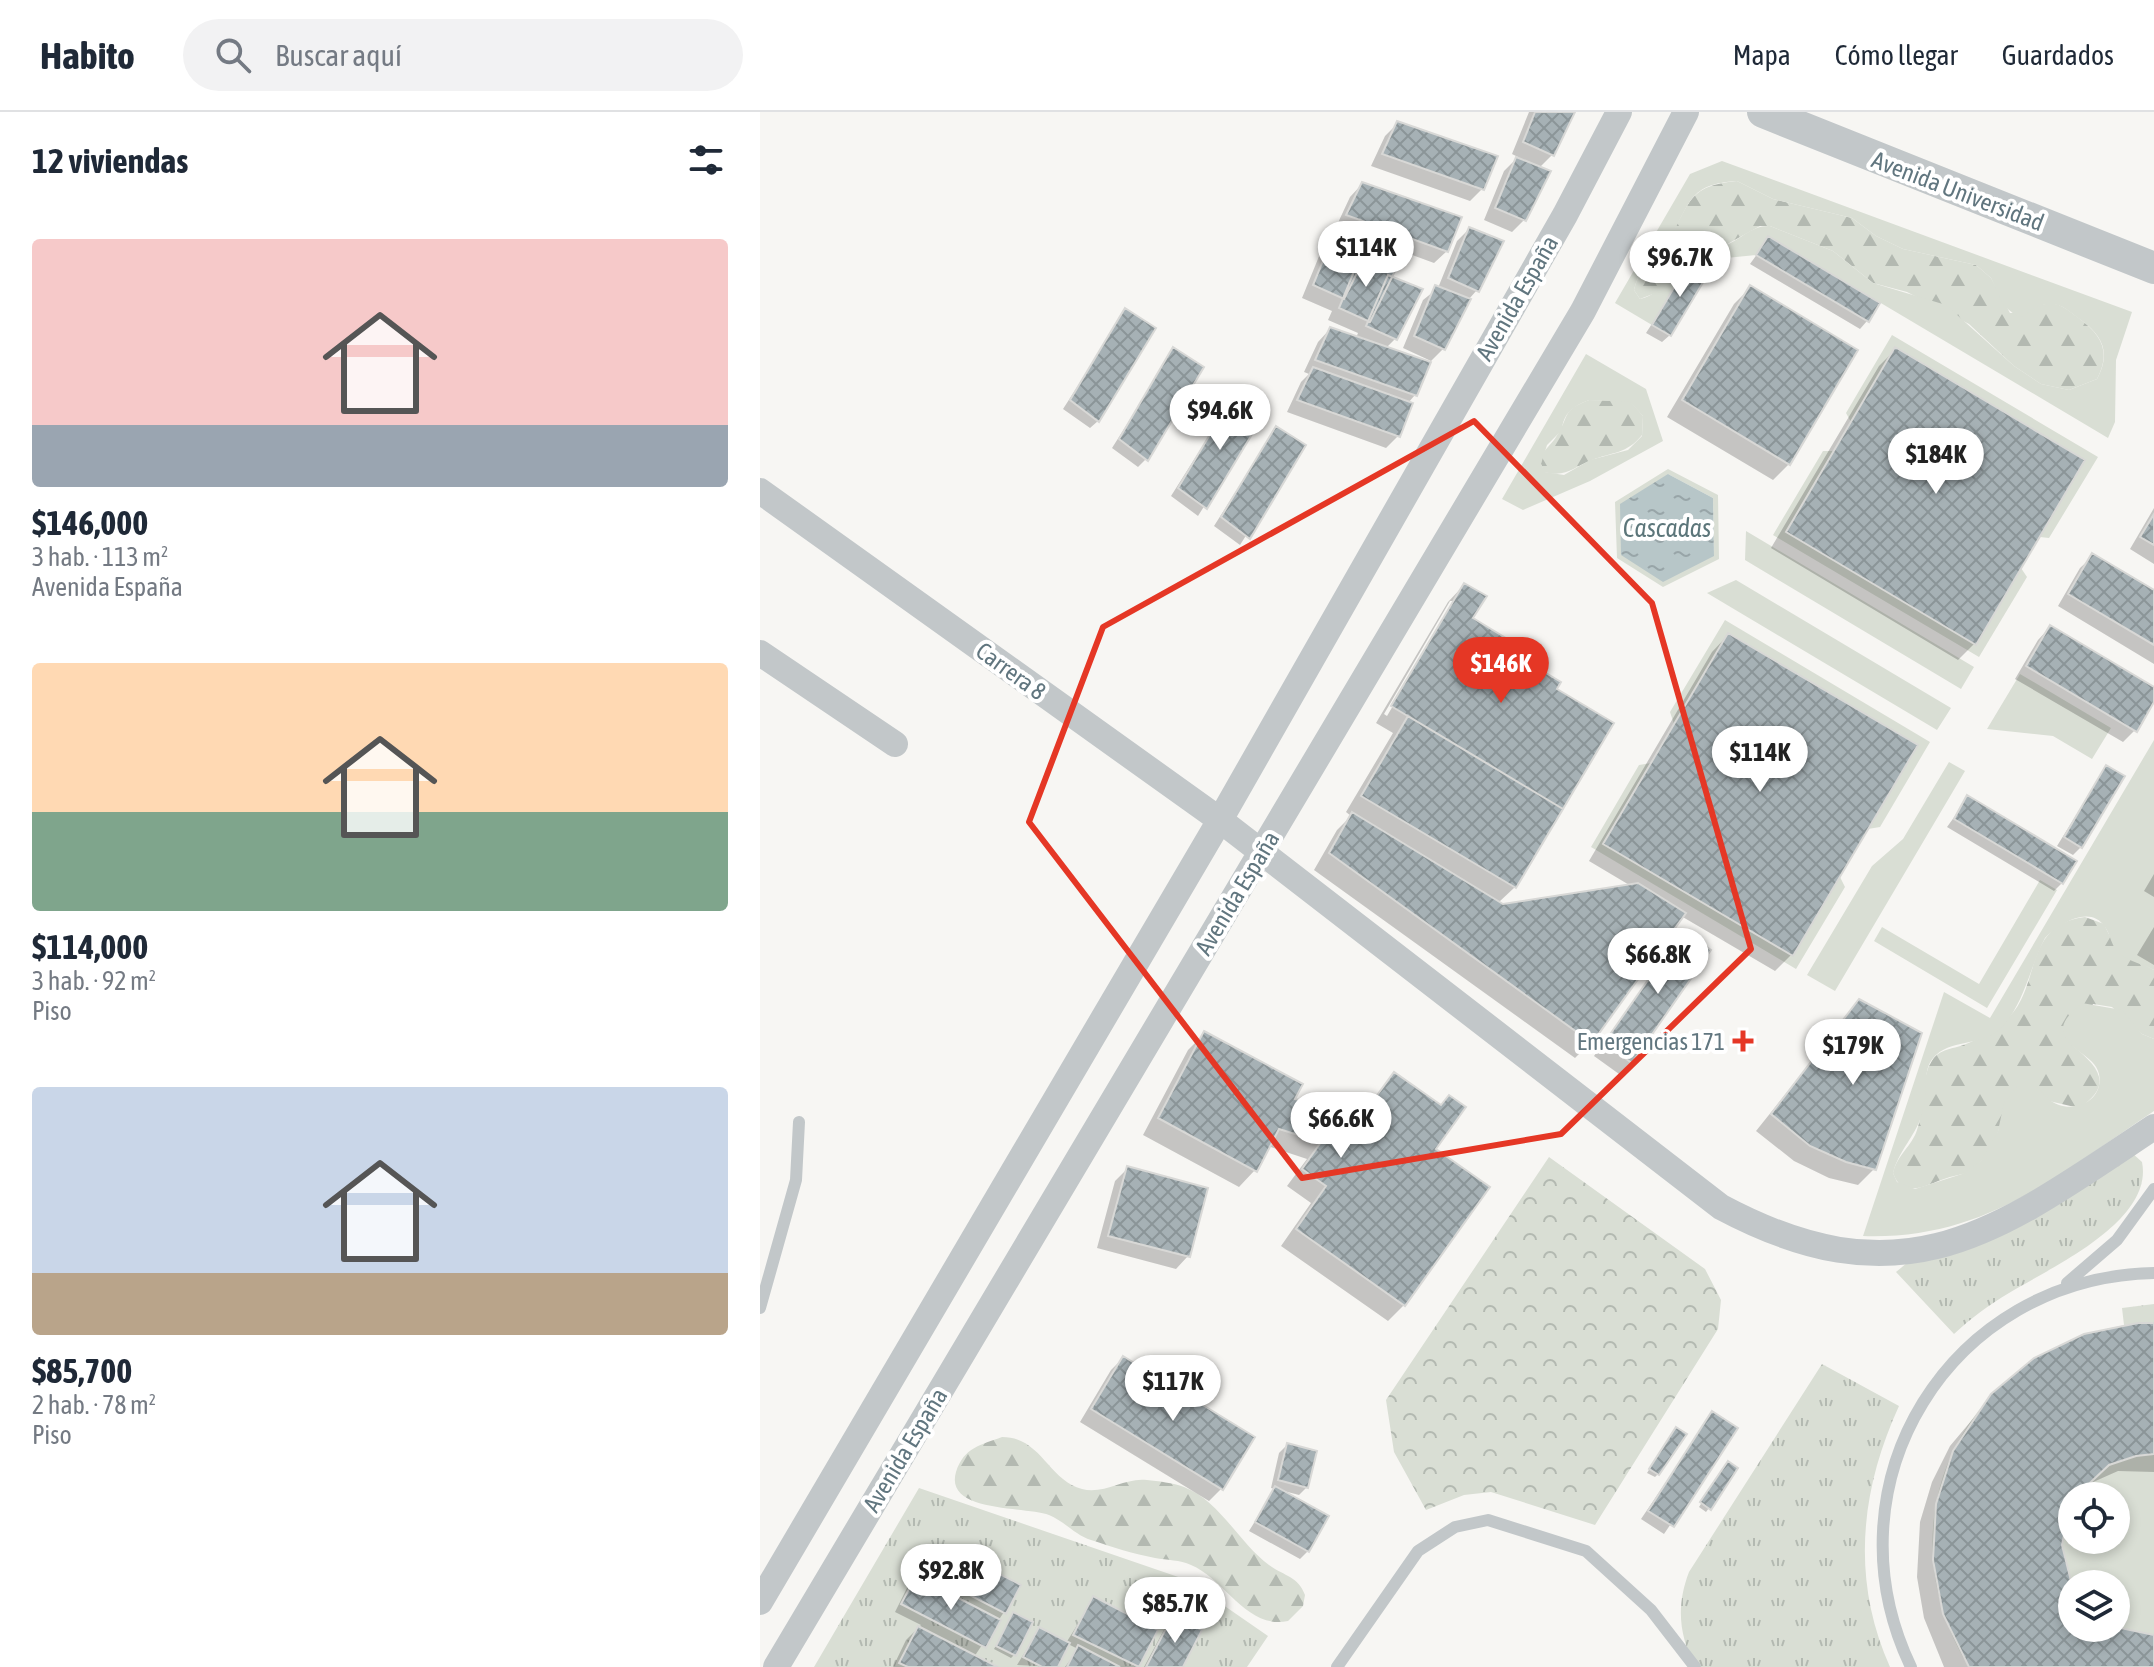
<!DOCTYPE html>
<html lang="es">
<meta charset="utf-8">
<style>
:root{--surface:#fff;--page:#f2f2f3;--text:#1f2937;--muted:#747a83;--line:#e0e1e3;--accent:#e53725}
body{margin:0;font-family:"Asap Condensed",sans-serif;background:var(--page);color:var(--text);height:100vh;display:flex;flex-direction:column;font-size:30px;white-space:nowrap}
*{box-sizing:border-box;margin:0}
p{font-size:26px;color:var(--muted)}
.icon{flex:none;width:44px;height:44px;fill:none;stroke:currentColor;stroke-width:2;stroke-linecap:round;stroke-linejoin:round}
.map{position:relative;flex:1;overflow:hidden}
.drawer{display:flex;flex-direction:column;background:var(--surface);width:760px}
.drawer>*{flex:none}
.fabs{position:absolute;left:1298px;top:1370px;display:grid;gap:16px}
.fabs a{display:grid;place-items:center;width:72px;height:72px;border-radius:50%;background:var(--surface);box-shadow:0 4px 12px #0003;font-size:40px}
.price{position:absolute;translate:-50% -68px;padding:0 18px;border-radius:28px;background:#fff;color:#222;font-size:26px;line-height:52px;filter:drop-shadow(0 2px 4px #0008)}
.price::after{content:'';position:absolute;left:50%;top:48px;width:24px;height:18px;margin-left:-12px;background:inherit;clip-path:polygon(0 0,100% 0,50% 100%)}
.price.active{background:var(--accent);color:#fff}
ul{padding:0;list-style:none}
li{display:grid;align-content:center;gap:16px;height:424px;padding:0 32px}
li span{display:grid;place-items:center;height:248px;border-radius:8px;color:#555}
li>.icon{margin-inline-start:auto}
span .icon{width:144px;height:144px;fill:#fffc;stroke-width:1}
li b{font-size:34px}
h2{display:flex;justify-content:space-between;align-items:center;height:96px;padding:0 32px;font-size:34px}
header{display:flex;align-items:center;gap:48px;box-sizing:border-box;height:112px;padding:0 40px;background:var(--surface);border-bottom:2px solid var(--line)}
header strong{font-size:38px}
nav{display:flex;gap:44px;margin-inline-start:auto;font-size:28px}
.search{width:560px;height:72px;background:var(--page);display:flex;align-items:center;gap:20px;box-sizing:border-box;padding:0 28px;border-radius:44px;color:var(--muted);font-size:30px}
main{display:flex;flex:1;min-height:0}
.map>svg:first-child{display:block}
.grass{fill:url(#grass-tufts)}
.forest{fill:url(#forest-firs)}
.park{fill:url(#park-crowns)}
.garden{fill:#d9ded4;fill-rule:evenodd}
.water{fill:url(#water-ripples)}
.shadow{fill:#0003;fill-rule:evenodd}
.building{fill:url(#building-cross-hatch);stroke:#d8d8d6;stroke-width:2}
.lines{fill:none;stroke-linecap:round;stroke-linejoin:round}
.service{stroke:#c2c7c9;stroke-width:12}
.minor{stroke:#c2c7c9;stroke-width:26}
.tertiary{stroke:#c2c7c9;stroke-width:32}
.marked{fill:none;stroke:#e53725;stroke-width:6;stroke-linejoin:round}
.poi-dot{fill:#e53725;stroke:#fff;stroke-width:3}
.labels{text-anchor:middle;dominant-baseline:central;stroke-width:8;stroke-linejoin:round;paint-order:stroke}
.street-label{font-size:24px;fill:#61767f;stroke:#fff}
.poi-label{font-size:24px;fill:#61767f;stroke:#fff;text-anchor:end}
.water-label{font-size:26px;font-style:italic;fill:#5c767a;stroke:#fff}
</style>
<header>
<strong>Habito</strong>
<div class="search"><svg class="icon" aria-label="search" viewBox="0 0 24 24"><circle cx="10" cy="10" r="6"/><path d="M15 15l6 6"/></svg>Buscar aquí</div>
<nav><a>Mapa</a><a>Cómo llegar</a><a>Guardados</a></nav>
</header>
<main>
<section class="drawer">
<h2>12 viviendas<svg class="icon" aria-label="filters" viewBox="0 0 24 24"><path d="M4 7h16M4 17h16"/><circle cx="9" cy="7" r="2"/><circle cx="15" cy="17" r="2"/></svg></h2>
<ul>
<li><span style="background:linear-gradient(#f6c9c9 75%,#9aa5b1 0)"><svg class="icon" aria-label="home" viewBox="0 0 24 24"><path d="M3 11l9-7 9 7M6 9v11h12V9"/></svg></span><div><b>$146,000</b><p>3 hab. · 113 m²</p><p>Avenida España</p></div></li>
<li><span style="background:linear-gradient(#ffd9b3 60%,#7fa58c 0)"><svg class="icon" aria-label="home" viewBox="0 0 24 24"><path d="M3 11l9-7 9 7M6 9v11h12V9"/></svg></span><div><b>$114,000</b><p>3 hab. · 92 m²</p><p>Piso</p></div></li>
<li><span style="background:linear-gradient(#c9d6e8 75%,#b9a48a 0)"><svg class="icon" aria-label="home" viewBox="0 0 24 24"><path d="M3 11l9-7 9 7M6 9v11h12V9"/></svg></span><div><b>$85,700</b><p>2 hab. · 78 m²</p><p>Piso</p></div></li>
</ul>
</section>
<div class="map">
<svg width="1394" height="1555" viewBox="0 0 1394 1555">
<defs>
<pattern id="grass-tufts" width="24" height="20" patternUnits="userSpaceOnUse" patternTransform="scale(2)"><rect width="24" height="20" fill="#d9ded4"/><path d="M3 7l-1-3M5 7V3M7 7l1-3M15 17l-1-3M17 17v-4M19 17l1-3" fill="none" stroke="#b3b9b1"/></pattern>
<pattern id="forest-firs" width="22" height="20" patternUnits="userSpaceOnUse" patternTransform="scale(2)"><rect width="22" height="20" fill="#d9ded4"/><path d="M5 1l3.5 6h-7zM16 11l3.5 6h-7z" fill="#b3b9b1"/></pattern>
<pattern id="park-crowns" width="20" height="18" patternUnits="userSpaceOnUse" patternTransform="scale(2)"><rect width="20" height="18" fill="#d9ded4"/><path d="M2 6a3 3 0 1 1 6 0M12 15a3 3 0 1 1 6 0" fill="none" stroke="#b3b9b1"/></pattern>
<pattern id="water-ripples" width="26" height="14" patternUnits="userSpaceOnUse" patternTransform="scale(2)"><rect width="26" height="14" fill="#b7c6c8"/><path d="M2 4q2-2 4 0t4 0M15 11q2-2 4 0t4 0" fill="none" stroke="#98a5a8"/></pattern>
<pattern id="building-cross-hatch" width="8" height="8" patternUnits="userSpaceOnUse" patternTransform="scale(2)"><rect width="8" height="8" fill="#a6b1b5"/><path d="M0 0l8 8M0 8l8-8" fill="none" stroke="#8b9598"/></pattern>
</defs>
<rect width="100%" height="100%" fill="#f7f6f3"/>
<path class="grass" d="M1371,1040L1382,1050C1394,1110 1290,1156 1249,1181C1229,1193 1211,1206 1194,1222L1136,1160L1153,1146Z
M1394,1192V1211L1364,1213L1362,1196Z
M1062,1252L1139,1294C1100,1379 1091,1468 1130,1555H935C919,1523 916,1494 929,1460Z
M159,1376L427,1468L508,1524L487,1555H54Z"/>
<path class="forest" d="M977,69L1013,87L1092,106L1116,124L1143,137L1216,153L1231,166L1250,201C1269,202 1271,193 1286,192C1302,190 1308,199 1320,207C1342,224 1351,240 1337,267L1309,278L1281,272L1254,254L1209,212L1147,180L1113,171L1073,139L1010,114H1000L962,135L920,145L898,180L880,187L874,178C879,154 897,145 909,126C932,90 927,74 977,69Z
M829,288L870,289L883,304L882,323C867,342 852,340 832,348C813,355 807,366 784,360L781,352C782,337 789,336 796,325C810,305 800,299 829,288Z
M1325,805L1344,812C1356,840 1369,844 1394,858V927L1382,922L1352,895L1333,892L1313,934C1339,955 1354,973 1319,996L1289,989L1241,1009C1237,1027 1227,1048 1211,1058C1204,1063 1195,1063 1187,1066C1167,1072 1143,1089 1133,1061C1137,1043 1152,1034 1157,1018C1164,999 1162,966 1170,952C1178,936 1191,938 1206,932C1218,928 1238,915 1248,906C1281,875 1263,812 1325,805Z
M242,1325C281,1325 288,1368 322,1377C344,1383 365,1365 387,1368C398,1369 413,1371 424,1375C460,1389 479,1431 509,1453C524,1464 538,1464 545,1483L543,1494L528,1509C487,1518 465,1467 431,1453C420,1448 407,1448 395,1446C374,1442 352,1435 331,1428C315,1423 304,1409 289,1403C266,1394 184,1401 196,1360C204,1335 221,1333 242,1325Z"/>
<path class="park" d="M789,1045L945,1157L961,1188L958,1217L835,1413L731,1380L704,1383L666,1398L634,1340L626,1288Z"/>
<path class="garden" d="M962,49L1372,200L1356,248L1355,310L1348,326L1008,124L996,143L966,146L948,162L929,151L892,213L855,191L930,62ZM977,69L1013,87L1092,106L1116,124L1143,137L1216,153L1231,166L1244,194L1259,206C1269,201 1276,193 1288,192C1303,191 1309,200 1321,208C1343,224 1351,241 1337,267L1309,278L1281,272L1254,254L1186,193L1113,171L1073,139L1010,114C992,113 980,128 964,134C951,139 933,135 922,144C904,158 907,181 880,187L874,178C879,154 897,145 910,126C931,91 928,72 977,69Z
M1132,223L1338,345L1289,426L1280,425L1324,348L1135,235L1091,310L1086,301Z
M826,242L886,277L903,329L830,369L763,398L742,387ZM829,288L870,290L883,304L882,324L868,338L830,348L804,363L785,360L781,352L787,333L802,318C803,301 814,294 829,288Z
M1063,339H1073L1026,420L1261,456L1267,465L1219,545L1013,423Z
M908,357L958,383L959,447L903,475L857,446L855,390ZM908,362L953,386L954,444Z
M986,419L1214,555L1201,577L985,448Z
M976,468L1191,596L1177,618L947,481Z
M965,508L1170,630L1120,715L1108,717L1157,633L969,521L914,612L910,600Z
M1260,562L1351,616L1332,647L1293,624L1227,617Z
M1394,628V858C1383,852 1370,850 1360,842C1351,835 1351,823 1345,815C1330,792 1299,812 1285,826C1271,853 1264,891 1243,914C1224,935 1195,926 1176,943C1162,956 1168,972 1165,989C1160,1022 1140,1034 1133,1061L1137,1070L1155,1077L1202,1062L1221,1049L1238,1019L1244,991L1257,974H1276C1283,981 1289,990 1299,993C1319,1000 1344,986 1339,962C1335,942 1301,937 1303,915C1305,905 1315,897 1322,891L1362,898L1382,922L1394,927V999C1298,1063 1225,1128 1103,1124L1184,880L1230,906Z
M1189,650L1205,659L1075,879L1047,863L1112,754L1143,727Z
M891,651L844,732L1033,844L1080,765L1085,775L1036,857L831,735L879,653Z
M1280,768L1297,778L1227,896L1114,829L1122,815L1219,872Z
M1378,1211H1394V1555H1209C1117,1405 1208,1234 1378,1211ZM1312,1384H1356V1428H1312ZM1312,1472H1356V1516H1312Z"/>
<path class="water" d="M908,362L953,386L954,444L903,470L861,443L860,392Z"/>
<path class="shadow" d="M769,0H813L792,43L779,56L764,108L752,120L724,108L744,59L758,45L752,42Z
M638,11L722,77L710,89L611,54L625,24Z
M602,72L687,139L674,151L576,115L590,85Z
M709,117L717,178L709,187L683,237L671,249L643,236L663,188L678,176L697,129Z
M574,125L630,166L636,226L625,237L655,283L648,291L638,324L626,336L527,300L541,270L549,262L544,260L558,230L570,217L596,226L598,221L568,208L572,199L542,186L562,137Z
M1008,127L1107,209L1100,217L990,152Z
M930,153L910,223L902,230L886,221Z
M990,176L1029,352L1013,368L907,305L974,192Z
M366,199L338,309L330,316L303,297Z
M414,238L386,347L378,355L352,336Z
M1135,238L1214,532L1198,548L1011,436L1119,254Z
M473,286L501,304L438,404L411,384Z
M516,316L543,334L480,433L454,414Z
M1394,396V452L1370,437Z
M1333,444L1394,480V552L1298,494L1320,456Z
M704,473L711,507L746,539L755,775L738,791L743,794L871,774L829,749L952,540L968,523L1155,634L1031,843L1015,859L921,804L831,930L815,946L554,758L577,718L591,704L586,700L633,621L616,611L688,490ZM690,489H695L627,604L624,602Z
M1290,515L1394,577V586L1375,618L1363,630L1255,567L1278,528Z
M1346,655L1321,735L1313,743L1297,734Z
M1208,686L1302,771L1294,779L1187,715Z
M1394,762V785L1384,779Z
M1394,815V853L1377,843Z
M923,821L871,950L859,962L834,944Z
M1099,890L1114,1057L1098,1073L1069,1066L1034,1049L996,1019Z
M445,921L532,988L576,1004L592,989L604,998L634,962L673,1038L727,1076L644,1193L628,1209L521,1134L551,1091L527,1074L547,1047L508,1034L495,1058L479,1075L383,1023L428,938Z
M367,1057L428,1144L416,1157L337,1136L355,1069Z
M1394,1214V1360L1358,1359L1322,1375L1312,1384L1302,1416L1303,1456L1312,1476V1516L1394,1523V1555H1184L1164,1506L1157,1465L1160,1410L1172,1370L1190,1334L1233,1283Z
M363,1246L461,1377L449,1389L320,1310L351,1258Z
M952,1302L975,1317L904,1422L881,1407Z
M912,1321L898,1362L895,1365L887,1361Z
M527,1333L547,1375L539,1383L520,1378L548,1439L540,1447L489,1419L515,1377L511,1376L519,1341Z
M965,1355L949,1396L946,1400L939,1395Z
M188,1438L244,1500L214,1545L233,1555H133L146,1528L161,1513L135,1500L148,1474L156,1467L166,1472Z
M334,1486L395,1519L377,1555H305L318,1537L308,1532L296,1555L257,1553L279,1517L306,1531Z
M253,1503L254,1543L251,1546L234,1537Z
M414,1506L421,1555H384L406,1514Z"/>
<path class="building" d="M775,0H815L794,44L763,30Z
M637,9L738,44L724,78L622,42Z
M756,45L791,59L766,109L735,96Z
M602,70L702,105L688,140L586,103Z
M709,115L744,129L719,180L688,166Z
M574,122L609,137L584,187L553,173Z
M1008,124L1120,191L1109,210L996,143Z
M600,145L635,159L610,210L579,196Z
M929,150L948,162L911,224L892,213Z
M628,163L663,177L637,228L606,214Z
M675,173L711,187L685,238L654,224Z
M990,173L1098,238L1030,353L922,288Z
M365,196L396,216L339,310L310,288Z
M570,215L671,250L657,284L555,248Z
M413,235L444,255L388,349L359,327Z
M1135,235L1325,348L1216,533L1026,420Z
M553,255L653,291L640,325L537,288Z
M473,284L503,304L447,397L418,376Z
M516,314L546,333L490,427L461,405Z
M1394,402V433L1380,425Z
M1332,441L1394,478V533L1308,482Z
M704,471L727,484L713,506L754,531L749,539L801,570L797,577L854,611L803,697L631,594Z
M1290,513L1394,575V590L1377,620L1266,554Z
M968,521L1158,633L1033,844L843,732Z
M648,604L803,697L756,776L601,684Z
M1346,653L1365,664L1322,736L1304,725Z
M1207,683L1317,749L1303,772L1194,707Z
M592,700L743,792L878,771L926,801L832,931L569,741Z
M923,818L951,838L872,951L844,931Z
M1099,887L1162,921L1116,1058L1086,1050L1050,1034L1011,1002Z
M444,919L543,972L535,987L566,994L579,1004L592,986L607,997L634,960L681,993L689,983L706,995L676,1037L730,1075L645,1194L536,1117L566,1074L542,1057L561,1030L519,1017L497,1060L398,1006Z
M367,1054L448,1076L430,1145L348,1124Z
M1378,1211H1394V1342L1376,1344L1349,1353L1316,1384H1312L1302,1433L1312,1473V1516L1356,1515L1394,1523V1555H1209L1183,1502L1173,1448L1176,1392L1193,1339L1231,1282L1274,1246L1324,1222Z
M363,1244L495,1325L463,1378L331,1297Z
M952,1299L978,1316L914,1415L888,1399Z
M916,1315L927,1322L899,1363L889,1357Z
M527,1331L557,1339L548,1376L518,1368Z
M968,1349L978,1356L951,1398L940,1390Z
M515,1374L569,1404L549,1440L495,1410Z
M187,1435L261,1473L246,1502L173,1464Z
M156,1464L241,1508L226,1536L141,1492Z
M333,1484L398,1518L379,1555L313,1523Z
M253,1500L273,1510L256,1544L236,1534Z
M413,1503L442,1518L423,1555H386Z
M158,1514L238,1555H148L139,1551Z
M279,1515L310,1531L298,1555H282L263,1545Z
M318,1533L360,1555H307Z"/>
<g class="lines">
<path class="service" d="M1307,1171L1357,1128L1394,1077
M0,1196L36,1068L39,1010
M577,1555L658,1439L695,1415L728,1408L826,1439L891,1498L935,1555
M1151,1555C1063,1371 1190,1165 1394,1161"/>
<path class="minor" d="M0,379L460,708L961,1095C1147,1194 1239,1118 1394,1015
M0,541L135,632
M0,1490L460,708L805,103L859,0
M16,1555L823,199L926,0"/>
<path class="tertiary" d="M1003,0L1394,156"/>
</g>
<path class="marked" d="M714,309L892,491L991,837L801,1022L542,1066L269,710L343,515Z"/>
<path class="poi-dot" d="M979 917h8v8h8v8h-8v8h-8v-8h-8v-8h8z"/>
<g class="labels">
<g class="street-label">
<text transform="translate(1198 79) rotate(21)">Avenida Universidad</text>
<text transform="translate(757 186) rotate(-60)">Avenida España</text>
<text transform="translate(251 559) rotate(36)">Carrera 8</text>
<text transform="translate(477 781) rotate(-59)">Avenida España</text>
<text transform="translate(145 1338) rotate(-59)">Avenida España</text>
</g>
<g class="poi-label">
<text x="965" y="929">Emergencias 171</text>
</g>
<g class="water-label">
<text x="907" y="416">Cascadas</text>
</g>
</g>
</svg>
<div class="fabs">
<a><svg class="icon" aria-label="locate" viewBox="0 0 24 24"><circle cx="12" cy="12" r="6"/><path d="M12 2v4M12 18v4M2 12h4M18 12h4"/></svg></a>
<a><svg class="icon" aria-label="layers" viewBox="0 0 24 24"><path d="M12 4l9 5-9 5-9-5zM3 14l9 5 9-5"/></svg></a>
</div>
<b class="price" style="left:606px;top:177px">$114K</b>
<b class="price" style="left:920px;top:187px">$96.7K</b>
<b class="price" style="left:460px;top:340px">$94.6K</b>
<b class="price" style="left:1176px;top:384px">$184K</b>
<b class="price active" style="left:741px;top:593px">$146K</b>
<b class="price" style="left:1000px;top:682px">$114K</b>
<b class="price" style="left:898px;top:884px">$66.8K</b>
<b class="price" style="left:1093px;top:975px">$179K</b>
<b class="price" style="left:581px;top:1048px">$66.6K</b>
<b class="price" style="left:413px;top:1311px">$117K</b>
<b class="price" style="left:191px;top:1500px">$92.8K</b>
<b class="price" style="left:415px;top:1533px">$85.7K</b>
</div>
</main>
